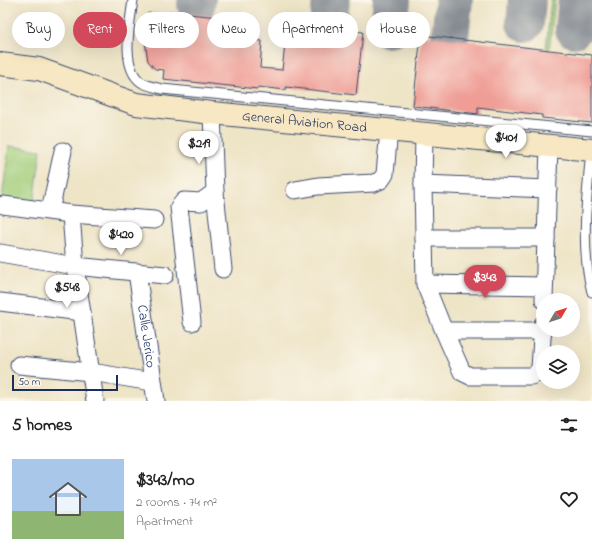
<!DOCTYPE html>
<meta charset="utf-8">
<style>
:root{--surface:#fff;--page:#f2f2f2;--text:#222;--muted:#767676;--accent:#d1495b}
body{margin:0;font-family:"Indie Flower",sans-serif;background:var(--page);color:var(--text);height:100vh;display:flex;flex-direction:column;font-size:15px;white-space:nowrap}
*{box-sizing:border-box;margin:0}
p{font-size:13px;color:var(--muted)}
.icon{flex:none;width:22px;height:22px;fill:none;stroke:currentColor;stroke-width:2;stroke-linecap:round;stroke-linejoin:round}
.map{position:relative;height:401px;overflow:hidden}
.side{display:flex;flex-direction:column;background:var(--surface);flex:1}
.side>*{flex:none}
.banner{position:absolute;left:12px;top:12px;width:568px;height:36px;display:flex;gap:8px}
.needle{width:26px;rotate:51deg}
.controls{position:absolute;left:536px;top:293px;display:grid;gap:8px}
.controls a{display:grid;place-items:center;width:44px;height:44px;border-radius:50%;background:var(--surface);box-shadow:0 4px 16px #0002;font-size:20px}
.scale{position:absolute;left:12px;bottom:10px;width:106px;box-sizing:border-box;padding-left:4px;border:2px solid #1b2f5e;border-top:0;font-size:11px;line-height:14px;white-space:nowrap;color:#1b2f5e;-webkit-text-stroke:3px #fbf7ec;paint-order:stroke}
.price{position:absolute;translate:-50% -34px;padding:0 9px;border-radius:14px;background:#fff;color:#222;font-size:13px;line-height:26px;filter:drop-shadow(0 1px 2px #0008)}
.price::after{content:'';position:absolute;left:50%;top:24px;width:12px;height:9px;margin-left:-6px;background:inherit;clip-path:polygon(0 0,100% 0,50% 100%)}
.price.on{background:var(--accent);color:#fff}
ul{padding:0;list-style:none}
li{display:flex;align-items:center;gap:12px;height:100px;padding:0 12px}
li span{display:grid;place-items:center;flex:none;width:112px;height:80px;border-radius:0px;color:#555}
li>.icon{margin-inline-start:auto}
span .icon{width:48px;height:48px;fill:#fffc;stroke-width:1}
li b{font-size:17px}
h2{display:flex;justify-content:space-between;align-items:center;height:48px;padding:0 12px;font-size:17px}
.pill{padding:0 14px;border-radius:18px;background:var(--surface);box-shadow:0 4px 16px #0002;font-size:14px;line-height:36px}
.pill.on{background:var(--accent);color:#fff}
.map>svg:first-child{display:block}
.green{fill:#a3ce7a;stroke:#5f7e6c}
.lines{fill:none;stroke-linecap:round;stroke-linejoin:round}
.taxiway{stroke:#848a92;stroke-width:38}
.building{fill:#ef9d95}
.service-casing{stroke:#3b4a6e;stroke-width:11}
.minor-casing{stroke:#3b4a6e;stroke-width:19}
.secondary-casing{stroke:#3b4a6e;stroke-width:24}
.service{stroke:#fff;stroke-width:9}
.minor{stroke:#fff;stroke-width:17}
.secondary{stroke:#f7e8c3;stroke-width:22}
.labels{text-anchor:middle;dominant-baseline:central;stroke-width:3.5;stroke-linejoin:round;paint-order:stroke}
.street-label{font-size:14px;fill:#1b2f5e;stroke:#fbf7ec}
</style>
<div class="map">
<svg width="592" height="401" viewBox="0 0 592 401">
<rect width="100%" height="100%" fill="#fbf7ec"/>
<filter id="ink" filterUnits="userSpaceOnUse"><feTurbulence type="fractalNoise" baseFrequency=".025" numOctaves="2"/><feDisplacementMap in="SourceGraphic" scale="8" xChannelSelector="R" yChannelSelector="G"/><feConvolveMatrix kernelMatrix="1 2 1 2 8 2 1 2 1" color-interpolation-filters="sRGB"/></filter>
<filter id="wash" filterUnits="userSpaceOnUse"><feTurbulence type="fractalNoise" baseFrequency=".012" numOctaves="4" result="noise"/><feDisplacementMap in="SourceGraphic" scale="16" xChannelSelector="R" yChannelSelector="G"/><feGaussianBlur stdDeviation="0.9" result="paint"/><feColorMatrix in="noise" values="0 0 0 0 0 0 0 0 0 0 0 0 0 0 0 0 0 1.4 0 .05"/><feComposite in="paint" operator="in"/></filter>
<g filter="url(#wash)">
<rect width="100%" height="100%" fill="#eee4c6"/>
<path class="green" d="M551,0H555L549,50L546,49Z
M9,146L41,150L34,204L2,199Z"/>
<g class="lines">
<path class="taxiway" d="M196,5L197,0
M525,23L527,0
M328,27L331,0
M389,29L392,0
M574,29L577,0
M450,36L454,0"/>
</g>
<g id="blocks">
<path class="building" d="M170,12L246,20V27L253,28L252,40L262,41L260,68L282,70L285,45L297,46L299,26L363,32L356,95L286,87V90L258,87V89L163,79L164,70L155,69L148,61L145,41L148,13L169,15Z
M421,35L592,55V123L542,118V115L478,107V114L413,106Z"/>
</g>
</g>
<g filter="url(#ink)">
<use href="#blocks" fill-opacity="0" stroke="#3b4a6e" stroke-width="1"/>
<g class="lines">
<g class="service-casing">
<path id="service" d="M133,0C130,23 120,67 141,82C147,86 155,87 162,89L592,131
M591,150C587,197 580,246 592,292"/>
</g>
<g class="minor-casing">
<g id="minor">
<path d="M212,113L215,192L223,269"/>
<path d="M424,135L423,184L425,284L444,331L462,372L470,376H531L536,374L540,368L543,324"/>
<path d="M423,184L548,189"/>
<path d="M295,190L318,186L374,183L381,180L385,174L389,130"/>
<path d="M3,205L71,214L154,220"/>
<path d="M50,211L63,151"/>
<path d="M71,214L75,266L95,401"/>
<path d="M424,238H546"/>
<path d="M0,253L75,266L165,275"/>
<path id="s1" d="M137,272L156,401"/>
<path d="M425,284L544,286"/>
<path d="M544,300L549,146"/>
<path d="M0,302L82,312"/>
<path d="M192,322L179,207L184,201L201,202L215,192"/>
<path d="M444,331H543"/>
<path d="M19,365L91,372L152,382"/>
</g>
</g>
<g class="secondary-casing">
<g id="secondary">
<path id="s2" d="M0,64L39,69L136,104L212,113L592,150"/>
</g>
</g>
<use href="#service" class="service"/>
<use href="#minor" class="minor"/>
<use href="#secondary" class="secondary"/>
</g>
</g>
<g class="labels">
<g class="street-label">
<text stroke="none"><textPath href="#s2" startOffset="312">General Aviation Road</textPath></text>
<text stroke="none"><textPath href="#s1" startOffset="65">Calle Jerico</textPath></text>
</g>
</g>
</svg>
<div class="controls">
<a><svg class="needle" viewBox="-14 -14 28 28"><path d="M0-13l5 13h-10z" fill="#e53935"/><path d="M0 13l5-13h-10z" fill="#767676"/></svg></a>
<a><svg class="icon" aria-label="layers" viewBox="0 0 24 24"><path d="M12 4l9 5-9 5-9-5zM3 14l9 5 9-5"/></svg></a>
</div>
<div class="scale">50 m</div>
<b class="price" style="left:506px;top:159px">$401</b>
<b class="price" style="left:199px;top:165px">$219</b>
<b class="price" style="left:121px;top:256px">$420</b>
<b class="price on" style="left:485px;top:299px">$343</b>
<b class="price" style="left:67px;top:309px">$548</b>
<div class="banner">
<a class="pill">Buy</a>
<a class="pill on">Rent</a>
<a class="pill">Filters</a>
<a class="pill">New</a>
<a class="pill">Apartment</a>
<a class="pill">House</a>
</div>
</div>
<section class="side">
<h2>5 homes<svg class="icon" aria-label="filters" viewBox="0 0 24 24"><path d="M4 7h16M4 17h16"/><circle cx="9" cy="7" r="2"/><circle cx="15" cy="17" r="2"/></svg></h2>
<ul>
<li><span style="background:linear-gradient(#a9c7e8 65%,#8fb573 0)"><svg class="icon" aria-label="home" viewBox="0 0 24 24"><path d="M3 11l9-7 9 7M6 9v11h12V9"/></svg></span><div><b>$343/mo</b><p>2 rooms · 74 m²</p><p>Apartment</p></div><svg class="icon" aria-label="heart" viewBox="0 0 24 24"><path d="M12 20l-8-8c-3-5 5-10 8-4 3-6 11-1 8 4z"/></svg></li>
</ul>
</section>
